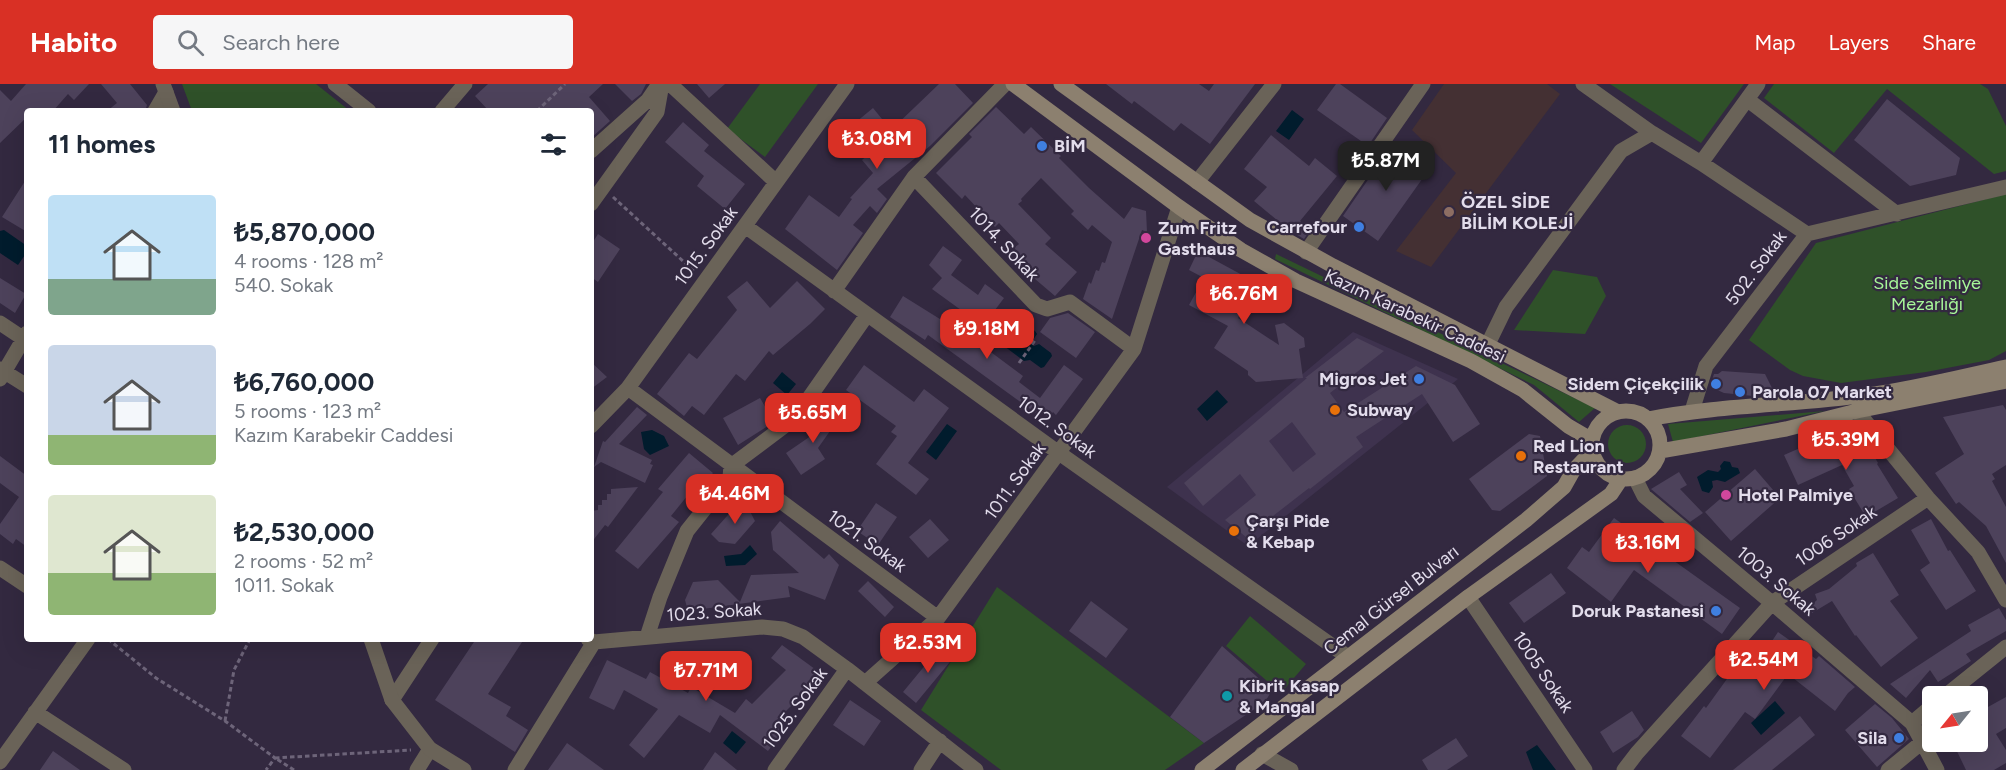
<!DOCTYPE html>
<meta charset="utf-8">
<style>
:root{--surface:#fff;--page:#f6f6f7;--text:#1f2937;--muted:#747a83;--accent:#d93025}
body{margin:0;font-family:Figtree,sans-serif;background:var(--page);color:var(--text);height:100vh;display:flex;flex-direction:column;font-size:22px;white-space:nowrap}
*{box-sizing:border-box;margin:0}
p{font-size:20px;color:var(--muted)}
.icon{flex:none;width:33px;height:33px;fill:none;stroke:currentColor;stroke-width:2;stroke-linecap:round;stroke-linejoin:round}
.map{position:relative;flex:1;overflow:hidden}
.panel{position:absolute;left:24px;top:24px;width:570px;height:534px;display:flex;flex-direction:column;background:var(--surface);border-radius:6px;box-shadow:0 6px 24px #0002}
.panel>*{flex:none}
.needle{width:39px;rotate:240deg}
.controls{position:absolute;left:1922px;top:602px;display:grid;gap:12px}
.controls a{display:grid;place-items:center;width:66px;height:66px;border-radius:6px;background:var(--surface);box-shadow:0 6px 24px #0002;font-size:30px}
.price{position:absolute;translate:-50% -51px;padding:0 14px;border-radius:12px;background:var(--accent);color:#fff;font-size:20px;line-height:39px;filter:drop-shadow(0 2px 3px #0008)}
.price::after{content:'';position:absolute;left:50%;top:36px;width:18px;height:14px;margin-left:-9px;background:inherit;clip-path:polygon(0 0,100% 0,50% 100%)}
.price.selected{background:#222;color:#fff}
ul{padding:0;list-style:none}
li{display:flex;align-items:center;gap:18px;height:150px;padding:0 24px}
li span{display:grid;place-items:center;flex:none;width:168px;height:120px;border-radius:6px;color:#555}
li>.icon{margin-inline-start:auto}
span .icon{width:72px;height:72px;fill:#fffc;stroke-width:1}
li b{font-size:26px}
h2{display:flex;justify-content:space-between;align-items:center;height:72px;padding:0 24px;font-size:26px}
header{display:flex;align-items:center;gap:36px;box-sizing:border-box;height:84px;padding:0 30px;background:var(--accent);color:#fff}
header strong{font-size:28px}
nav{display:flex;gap:33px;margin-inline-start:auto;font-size:21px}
.search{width:420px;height:54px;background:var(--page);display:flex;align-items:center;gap:15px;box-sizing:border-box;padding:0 21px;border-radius:6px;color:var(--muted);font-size:22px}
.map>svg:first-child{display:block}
.built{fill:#3e324e}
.education{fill:#443033}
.green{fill:#2f5129}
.water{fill:#011c2d}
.building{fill:#4d425b;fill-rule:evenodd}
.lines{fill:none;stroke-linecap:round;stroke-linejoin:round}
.path{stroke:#6d6479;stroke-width:3;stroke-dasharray:4.5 3;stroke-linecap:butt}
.minor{stroke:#6a6358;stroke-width:15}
.tertiary{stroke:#6a6358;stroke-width:15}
.secondary{stroke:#8c806f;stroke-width:15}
.shop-dot{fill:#3f7fe0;stroke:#332940;stroke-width:2}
.education-dot{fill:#8d6e63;stroke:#332940;stroke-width:2}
.hotel-dot{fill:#d1479c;stroke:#332940;stroke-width:2}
.food-dot{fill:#e8710a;stroke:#332940;stroke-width:2}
.culture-dot{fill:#0f9aa8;stroke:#332940;stroke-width:2}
.labels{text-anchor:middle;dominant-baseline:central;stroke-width:4.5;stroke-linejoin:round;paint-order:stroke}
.poi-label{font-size:18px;font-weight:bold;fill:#e3ddec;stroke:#332940;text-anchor:start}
.street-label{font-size:18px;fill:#e3ddec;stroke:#332940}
.park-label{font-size:18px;fill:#a7f798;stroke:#332940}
</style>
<header>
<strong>Habito</strong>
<div class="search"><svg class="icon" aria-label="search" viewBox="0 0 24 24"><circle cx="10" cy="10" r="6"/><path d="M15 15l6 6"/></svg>Search here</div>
<nav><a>Map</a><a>Layers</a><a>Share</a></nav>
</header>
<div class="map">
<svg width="2006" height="686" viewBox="0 0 2006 686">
<rect width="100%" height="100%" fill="#332940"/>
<path class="built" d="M1353,248L1458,295L1248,462L1167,403Z"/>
<path class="education" d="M1444,0H1547L1560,10L1431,183L1396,167L1456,89L1412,46Z"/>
<path class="green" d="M182,0H316L350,27H192Z
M760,0H818L765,73L727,45Z
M1610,0H1744L1701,59Z
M1774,0H1980L1988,5L2006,42V87L1994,90L1887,5L1834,69L1764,14Z
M2006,110V267L1989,276L1926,288L1841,299L1803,292L1790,286L1749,256L1816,159Z
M1276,170L1595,324L1579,338L1534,301L1275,175Z
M1553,186L1597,193L1606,212L1585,250L1514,246Z
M1825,327L1673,358L1668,340Z
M1608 360a19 19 0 1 1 38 0a19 19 0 1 1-38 0Z
M997,503L1204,659L1165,686H1001L921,626Z
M1250,532L1306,580L1281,609L1226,562Z"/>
<path class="water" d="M1292,26L1304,35L1289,56L1276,47Z
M4,146L27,162V168L18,181L0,169V147Z
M1018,234L1035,247L1037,250L1031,259L1034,262L1039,260L1051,269L1052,272L1044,283L1041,284L1030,276L1024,277L1000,259L999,256L1014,235Z
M782,288L796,300L787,311L773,299Z
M1217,306L1228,318L1207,337L1197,325Z
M947,340L957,347L936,376L926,368Z
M652,346L664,352L669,362L650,371L644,365L641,348Z
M1724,377L1730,378L1732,383L1738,384L1740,389L1725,398L1717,396L1712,397L1713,403L1709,409L1702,407L1697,393L1708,386L1718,388L1721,385L1720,382Z
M750,461L757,470L745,481L726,482L724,472L741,470Z
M1775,617L1785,629L1761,651L1751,639Z
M732,647L746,658L736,670L723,659Z
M1537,661L1556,686H1533L1526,668Z"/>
<path class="building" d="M26,0H89L74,16L68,10L53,27H27V33L0,59V6L11,17Z
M101,0H130L147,21L145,27H107L117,19Z
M488,0H603L589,13L610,37L591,54V27H489L475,12Z
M615,0H646L641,10L632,17Z
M697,0H725L709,14Z
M939,0H955L973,19L930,62L877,105L887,115L877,129L870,122L853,141L863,149L837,186L785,145L809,111L839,133L852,115L850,114L873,89L862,76L870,69L850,43L873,24L891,46Z
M1106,0H1199L1209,7L1214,0H1255L1210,60L1181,39L1174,47L1134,17L1132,20Z
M1336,0H1340L1387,34L1368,62L1317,26Z
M1887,15L1960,74L1956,91L1910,102L1854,56Z
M996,23L1024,50L1031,43L1061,72L1059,74L1089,104L1124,135L1132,123L1146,127L1147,148L1142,146L1112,235L1083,215L1089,198L1091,200L1096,186L1099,187L1102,178L1105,179L1112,158L1092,141L1088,146L1071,130L1074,127L1041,94L1021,115L1022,117L1018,120L1051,154L1045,160L1077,188L1055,212L1028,189L1032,184L1014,164L1019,160L999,139L995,143L965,111L962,115L936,89L972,53L969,50Z
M683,38L709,61L704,67L745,100L725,125L697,102L704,92L665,58Z
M1271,51L1309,82L1315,74L1337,92L1300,137L1310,146L1304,155L1289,146L1254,117L1267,103L1244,85Z
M1394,58L1430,84L1378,157L1343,132Z
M27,94V148L2,133Z
M598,150L620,165L598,198L591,193V161Z
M943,162L962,176L951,191L978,211L985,200L1004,214L983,242L932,205L942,194L929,181Z
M1198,167L1257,199L1238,234L1279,261L1275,241L1284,239L1304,254L1305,263L1299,265L1303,294L1256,298L1248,291V287L1214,264L1228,242L1189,221L1204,194L1189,186Z
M0,194L26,210L15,229L0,219Z
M747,197L770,224L797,197L825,225L810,240L773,271L769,267L745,297L736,290L704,331L692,322L684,332L657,310L689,269L697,275L737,226L727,213Z
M903,212L980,260L1023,292L1019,298L1040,314L1064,281L1083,295L1056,331L1053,328L1049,334L1039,327L1037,330L928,251L925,256L890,233Z
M1068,229L1095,248L1076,274L1040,248L1050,234Z
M1357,254L1384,267L1330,309L1344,328L1416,282L1455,301L1480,340L1453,358L1422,310L1356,353L1363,363L1310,405L1309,404L1246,453L1225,436L1256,411L1240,390L1203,422L1184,399L1307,294H1305ZM1292,338L1316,370L1293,388L1269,357Z
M591,278L607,293L591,305Z
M864,281L914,318L924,305L949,324L908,379L929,395L916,411L876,380L897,352L891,348L896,342L846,306Z
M1722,287L1765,290L1775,310L1753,312L1724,309L1715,305L1711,299L1714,290H1718Z
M760,314L774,338L738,361L723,334Z
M2003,321L2006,326V381L1992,390L1995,395L1992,397L2006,423V479L1986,442L1959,418L1956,420L1935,389L1964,370L1943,333Z
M637,323L647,331L619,360L652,376L650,380L653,381L645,399L601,378L594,383L603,357L605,358Z
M826,323L840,333L818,364L825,375L801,391L786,369L821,345L813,340Z
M1529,350L1540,352L1547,392L1500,427L1492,426L1469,395Z
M1862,350L1878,379L1877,380L1898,414L1866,433L1849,405L1854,402L1842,381L1798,401L1784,371L1816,357L1823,373Z
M689,369L713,389L692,414L688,411L671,432L679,438L638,485L615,467L663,408L658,405Z
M0,372L27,392V463L16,455L13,460L0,450V440L19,413L0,399Z
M1755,385L1780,414L1731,457L1705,428Z
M1679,388L1687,401L1680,405L1703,429L1690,438L1651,405Z
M638,403L608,443L605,441L591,459V427L598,426V421H602V416H607V410H611V405Z
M743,414L755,437L735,460L719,458L711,450Z
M876,419L897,433L878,461L857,447Z
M1614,434L1740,524L1722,550L1634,486L1611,518L1567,484L1582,463L1589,468Z
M930,435L949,456L928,474L909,453Z
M1931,435L1948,467L1950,466L1976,507L1946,526L1920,486L1930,479L1911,446Z
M780,437L824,475L829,470L839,481L825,516L788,502L790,513L688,527L685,516L693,498L718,496L740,518L751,491L799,489L773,466L771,448Z
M1873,469L1899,511L1890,517L1918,554L1881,583L1856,551L1855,552L1832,517L1812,529L1808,524L1817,516L1815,510L1829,505L1857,482L1856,479Z
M1551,489L1566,509L1524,539L1509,519Z
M868,497L894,523L885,533L858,507Z
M1091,517L1128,545L1106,574L1069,547Z
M1999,524L2006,536V547L1966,570L1971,577L1938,598L1930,586L1906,614L1890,600L1971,547L1968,541Z
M1778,548L1816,575L1819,572L1855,603L1848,609L1835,627L1788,590L1755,635L1745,628L1710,674L1681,652L1704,622L1706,624L1737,581L1750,590Z
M476,555H524L488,610L511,623L506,632L528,646L515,668L435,616Z
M782,561L819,588L803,610L776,637L785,644L768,667L720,631L710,649L679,631L644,674L629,661L658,625L624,606L614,626L589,614L607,576L646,595L650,588L688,609L691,603L735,629L746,615L752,620L786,586L771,574Z
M941,562L954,573L916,619L903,608Z
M1222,562L1272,606L1265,618L1204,659L1170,633Z
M2006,613V644L1996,650L2006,666V679L1994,686H1966L1952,657H1977V629Z
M850,616L881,637L864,662L833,641Z
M1875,620L1892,634L1909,655L1877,683L1845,646Z
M1632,627L1644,646L1638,653L1613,669L1600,648Z
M1800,632L1815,651L1772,686H1733Z
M1456,654L1468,672L1447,686H1428L1422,676Z
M567,659L604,686H548Z
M53,667L80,686H40Z
M715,668L737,686H703Z"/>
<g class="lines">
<path class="path" d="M537,27L565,0
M613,113L695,188
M1019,279L1036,255
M108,555L156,594L225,637L275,674L266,686
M225,637L234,586L250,555
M294,686L275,674L411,666"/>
<path class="minor" d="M335,0L369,27
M670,0L776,98
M1583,0L1652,49
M1748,16L1897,130
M155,27L166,8
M442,27L465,0
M591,67L648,16L659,0
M1701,79L1807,150
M914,93L1036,221L1047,225L1070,218L1134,265
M1197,98L1274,0
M591,120L657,28L662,0
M745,142L1059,369L1348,573
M1306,168L1423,0
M834,207L914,93L1005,0
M0,239L27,257
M1488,260L1506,223L1621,67L1652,49L1701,79L1758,0
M0,285L27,302
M0,295L27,249
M628,304L938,534
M1692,327L1706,282L1807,150L2006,103
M1857,327L1928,414L1978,468L2006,516
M591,342L628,304L847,0
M1635,394L1644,412L1772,519L1912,639L1937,686
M0,484L27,502
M1468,513L1585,686
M647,553L660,513L687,447L730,393L731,382L795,334L867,231
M588,555L594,558L762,543L783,545L803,553L847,585L976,686
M865,599L938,534L1134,265L1179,123
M1945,612L2006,563
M392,616L432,555
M35,628L124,686
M1912,639L1932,622
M1262,670L1291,686
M0,678L88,555
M417,686L430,665
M515,686L594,558
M775,686L847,585
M921,686L940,657
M1624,686L1637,669L1772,519L1928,414
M1888,686L1921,659"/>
<path class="tertiary" d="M163,0L173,27
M371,555L392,616L430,665L464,686"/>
<path class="secondary" d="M1013,0L1179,123L1241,166L1296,197L1471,277L1523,306L1568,342L1592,356
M1061,0L1250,136L1333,182L1618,328
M1592 361a34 34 0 1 1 68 0a34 34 0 1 1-68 0Z
M1648,335C1720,321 1794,321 1867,311C1913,305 1960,293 2006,283
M1660,367L1786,345L1857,327L2006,297
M1202,686L1526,436L1564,403L1573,387L1593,366
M1243,686L1468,513L1611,410L1621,395"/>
</g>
<g class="shop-dot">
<circle cx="1042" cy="62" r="6"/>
<circle cx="1359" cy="143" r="6"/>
<circle cx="1419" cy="295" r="6"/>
<circle cx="1716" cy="300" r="6"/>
<circle cx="1740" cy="308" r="6"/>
<circle cx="1716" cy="527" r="6"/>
<circle cx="1899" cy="654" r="6"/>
</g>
<circle class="education-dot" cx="1449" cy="128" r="6"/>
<g class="hotel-dot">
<circle cx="1146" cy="154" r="6"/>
<circle cx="1726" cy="411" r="6"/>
</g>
<g class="food-dot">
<circle cx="1335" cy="326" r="6"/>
<circle cx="1521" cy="372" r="6"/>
<circle cx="1234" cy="447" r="6"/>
</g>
<circle class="culture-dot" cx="1227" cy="612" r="6"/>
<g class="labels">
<g class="poi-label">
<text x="1054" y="62">BİM</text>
<text x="1461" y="118">ÖZEL SİDE<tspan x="1461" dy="21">BİLİM KOLEJİ</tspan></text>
<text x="1347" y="143" text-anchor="end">Carrefour</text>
<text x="1158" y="144">Zum Fritz<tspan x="1158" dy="21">Gasthaus</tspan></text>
<text x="1407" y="295" text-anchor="end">Migros Jet</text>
<text x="1704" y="300" text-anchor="end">Sidem Çiçekçilik</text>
<text x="1752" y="308">Parola 07 Market</text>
<text x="1347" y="326">Subway</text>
<text x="1533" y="362">Red Lion<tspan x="1533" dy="21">Restaurant</tspan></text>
<text x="1738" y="411">Hotel Palmiye</text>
<text x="1246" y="437">Çarşı Pide<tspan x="1246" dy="21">&amp; Kebap</tspan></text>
<text x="1704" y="527" text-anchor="end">Doruk Pastanesi</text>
<text x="1239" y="602">Kibrit Kasap<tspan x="1239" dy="21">&amp; Mangal</tspan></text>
<text x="1887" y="654" text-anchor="end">Sila</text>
</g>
<g class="street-label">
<text transform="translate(1004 160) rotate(47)">1014. Sokak</text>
<text transform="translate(706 162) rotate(-54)">1015. Sokak</text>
<text transform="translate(1756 184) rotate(-53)">502. Sokak</text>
<text transform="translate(1415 232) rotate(25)">Kazım Karabekir Caddesi</text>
<text transform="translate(1057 343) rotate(36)">1012. Sokak</text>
<text transform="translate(1015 397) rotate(-54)">1011. Sokak</text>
<text transform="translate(1836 452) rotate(-34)">1006 Sokak</text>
<text transform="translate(867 457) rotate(36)">1021. Sokak</text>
<text transform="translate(1776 497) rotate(40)">1003. Sokak</text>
<text transform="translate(1391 516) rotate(-38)">Cemal Gürsel Bulvarı</text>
<text transform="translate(714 528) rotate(-4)">1023. Sokak</text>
<text transform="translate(1543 588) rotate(56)">1005 Sokak</text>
<text transform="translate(795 624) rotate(-54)">1025. Sokak</text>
</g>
<g class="park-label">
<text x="1927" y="199">Side Selimiye<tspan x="1927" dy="21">Mezarlığı</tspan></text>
</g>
</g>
</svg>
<div class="controls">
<a><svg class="needle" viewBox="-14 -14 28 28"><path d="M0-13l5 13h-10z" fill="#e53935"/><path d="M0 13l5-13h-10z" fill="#747a83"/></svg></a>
</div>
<b class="price" style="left:877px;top:86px">₺3.08M</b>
<b class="price selected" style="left:1386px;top:108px">₺5.87M</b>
<b class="price" style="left:1244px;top:241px">₺6.76M</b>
<b class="price" style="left:987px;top:276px">₺9.18M</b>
<b class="price" style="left:813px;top:360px">₺5.65M</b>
<b class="price" style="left:1846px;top:387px">₺5.39M</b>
<b class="price" style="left:735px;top:441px">₺4.46M</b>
<b class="price" style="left:1648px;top:490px">₺3.16M</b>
<b class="price" style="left:928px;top:590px">₺2.53M</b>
<b class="price" style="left:1764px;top:607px">₺2.54M</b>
<b class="price" style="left:706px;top:618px">₺7.71M</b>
<section class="panel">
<h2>11 homes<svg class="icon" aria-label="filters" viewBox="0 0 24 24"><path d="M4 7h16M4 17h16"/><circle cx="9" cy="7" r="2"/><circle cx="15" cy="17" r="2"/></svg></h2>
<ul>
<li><span style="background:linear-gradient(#bfe0f5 70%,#7fa58c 0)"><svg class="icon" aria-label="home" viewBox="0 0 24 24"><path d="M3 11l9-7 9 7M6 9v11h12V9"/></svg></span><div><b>₺5,870,000</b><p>4 rooms · 128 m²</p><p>540. Sokak</p></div></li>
<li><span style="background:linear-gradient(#c9d6e8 75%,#8fb573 0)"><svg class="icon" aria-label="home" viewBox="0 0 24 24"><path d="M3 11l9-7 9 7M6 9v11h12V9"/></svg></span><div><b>₺6,760,000</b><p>5 rooms · 123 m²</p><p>Kazım Karabekir Caddesi</p></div></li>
<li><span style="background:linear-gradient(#dfe7d0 65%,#8fb573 0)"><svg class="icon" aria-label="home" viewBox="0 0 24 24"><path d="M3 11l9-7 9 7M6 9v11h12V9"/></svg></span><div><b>₺2,530,000</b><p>2 rooms · 52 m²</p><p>1011. Sokak</p></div></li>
</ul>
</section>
</div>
